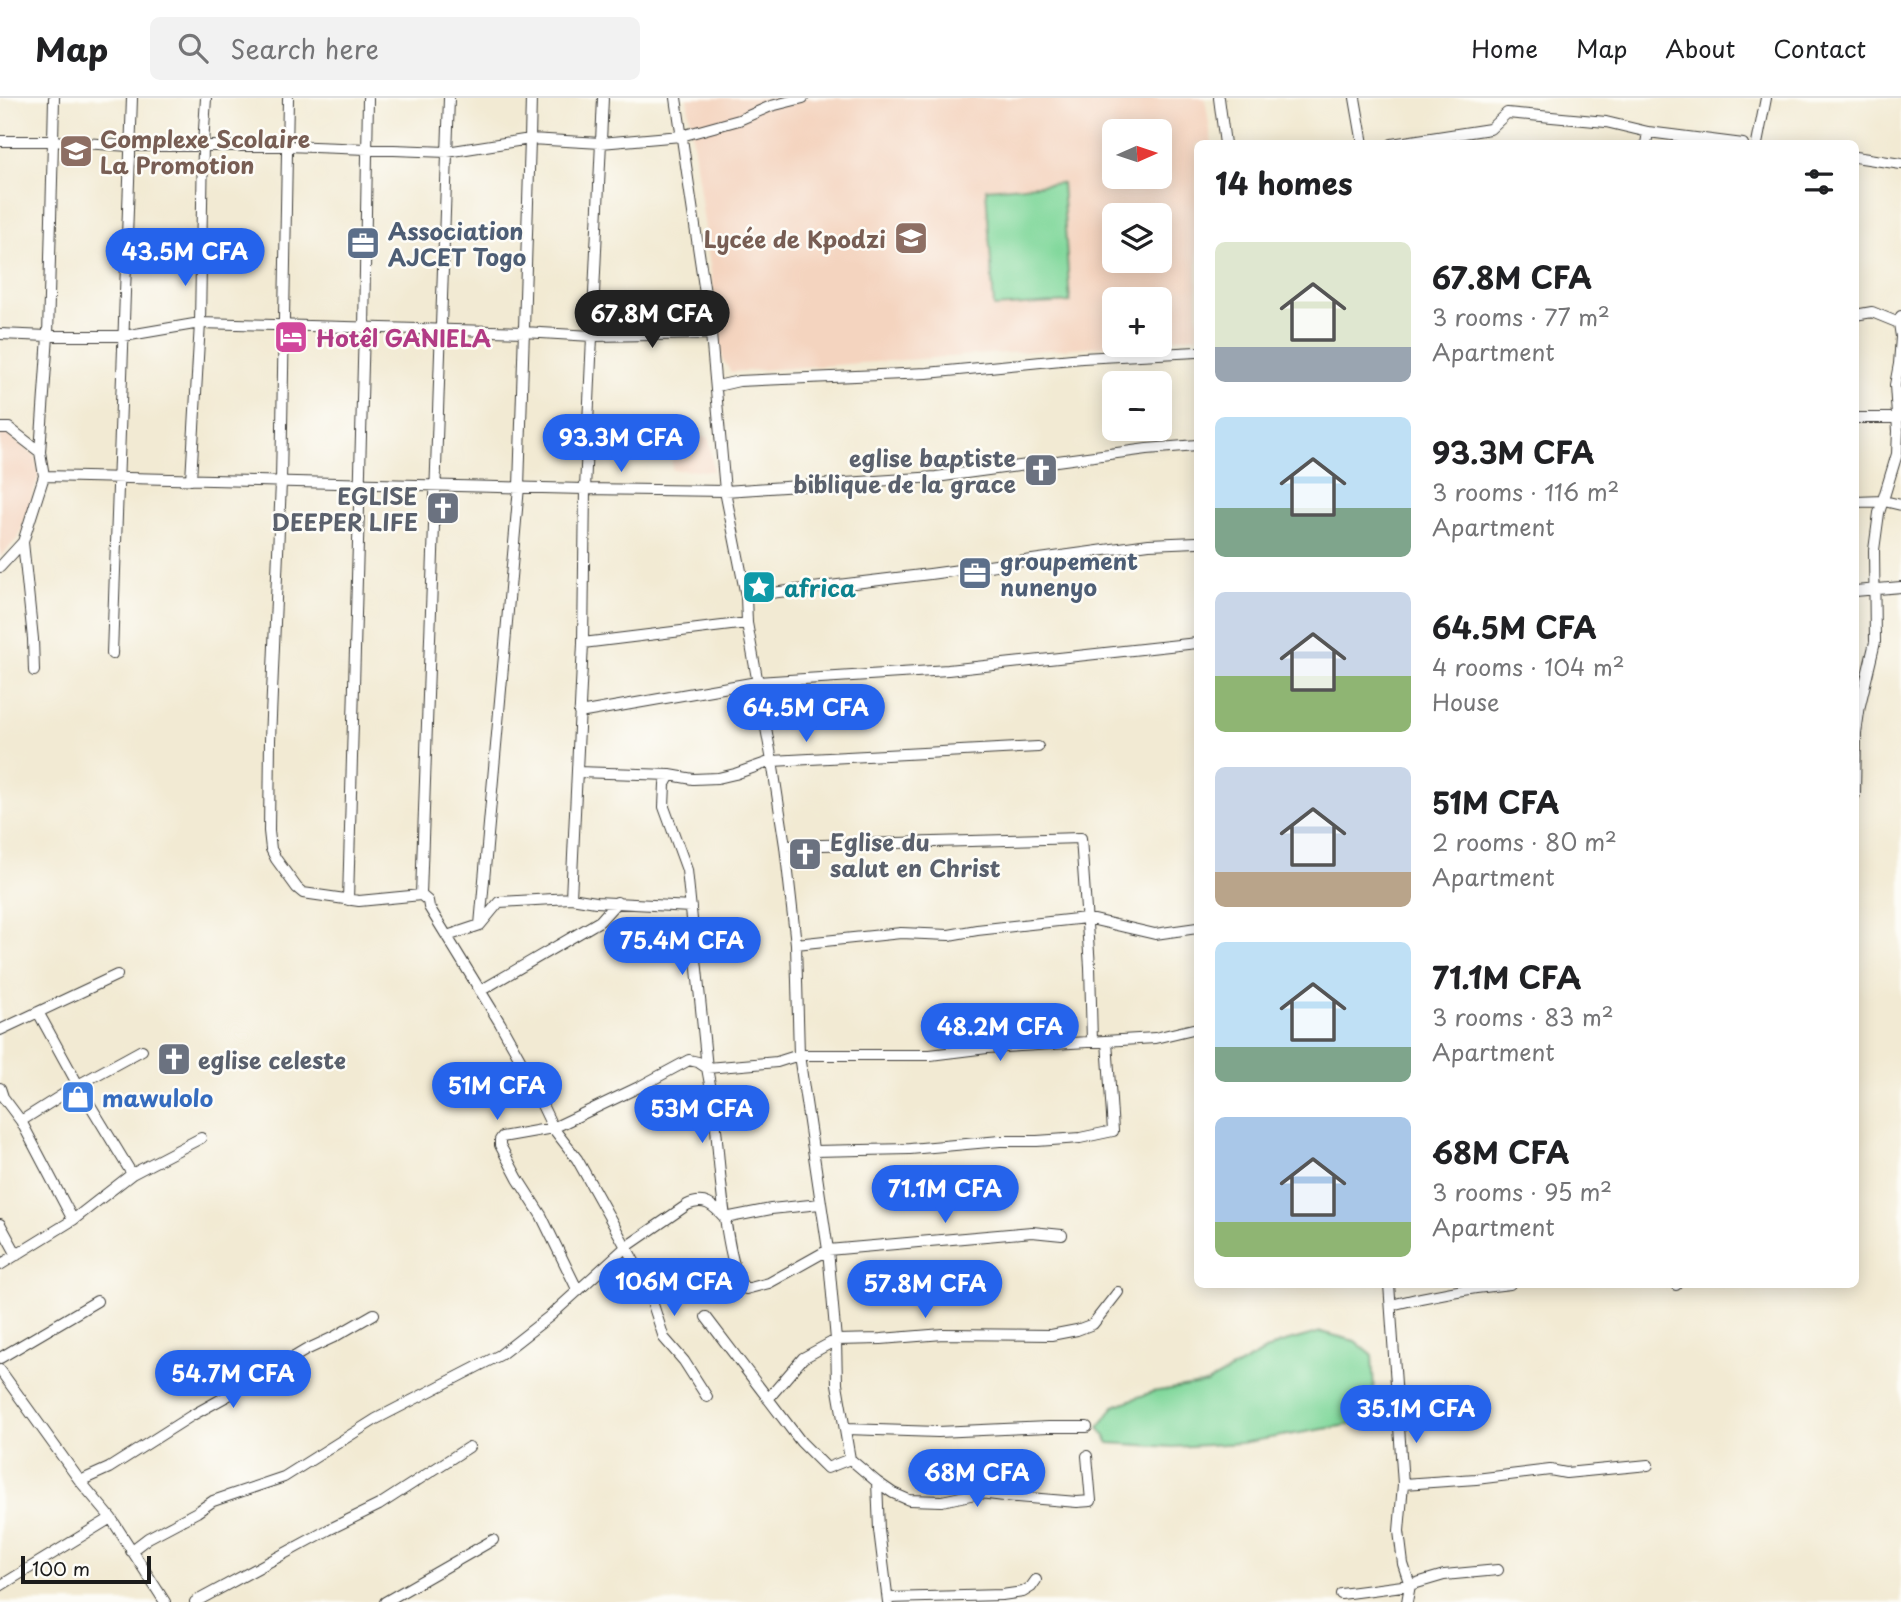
<!DOCTYPE html>
<meta charset="utf-8">
<style>
:root{--surface:#fff;--page:#f2f2f2;--text:#202124;--muted:#757577;--line:#e0e0e0;--accent:#2563eb}
body{margin:0;font-family:"Playpen Sans",sans-serif;background:var(--page);color:var(--text);height:100vh;display:flex;flex-direction:column;font-size:26px;white-space:nowrap}
*{box-sizing:border-box;margin:0}
p{font-size:23px;color:var(--muted)}
.icon{flex:none;width:38px;height:38px;fill:none;stroke:currentColor;stroke-width:2;stroke-linecap:round;stroke-linejoin:round}
.map{position:relative;flex:1;overflow:hidden}
.details{position:absolute;left:1194px;top:42px;width:665px;height:1148px;display:flex;flex-direction:column;background:var(--surface);border-radius:10px;box-shadow:0 4px 18px #0003}
.details>*{flex:none}
.needle{width:46px;rotate:87deg}
.buttons{position:absolute;left:1102px;top:21px;display:grid;gap:14px}
.buttons a{display:grid;place-items:center;width:70px;height:70px;border-radius:10px;background:var(--surface);box-shadow:0 4px 18px #0003;font-size:35px}
.scale{position:absolute;left:21px;bottom:18px;width:130px;box-sizing:border-box;padding-left:7px;border:4px solid #1c1c1c;border-top:0;font-size:19px;line-height:24px;white-space:nowrap;color:#1c1c1c;-webkit-text-stroke:5px #fdfcf7;paint-order:stroke}
.price{position:absolute;translate:-50% -60px;padding:0 16px;border-radius:24px;background:var(--accent);color:#fff;font-size:23px;line-height:46px;filter:drop-shadow(0 2px 4px #0008)}
.price::after{content:'';position:absolute;left:50%;top:42px;width:21px;height:16px;margin-left:-10px;background:inherit;clip-path:polygon(0 0,100% 0,50% 100%)}
.price.selected{background:#222;color:#fff}
ul{padding:0;list-style:none}
li{display:flex;align-items:center;gap:21px;height:175px;padding:0 21px}
li span{display:grid;place-items:center;flex:none;width:196px;height:140px;border-radius:10px;color:#555}
li>.icon{margin-inline-start:auto}
span .icon{width:84px;height:84px;fill:#fffc;stroke-width:1}
li b{font-size:30px}
h2{display:flex;justify-content:space-between;align-items:center;height:84px;padding:0 21px;font-size:30px}
header{display:flex;align-items:center;gap:42px;box-sizing:border-box;height:98px;padding:0 35px;background:var(--surface);border-bottom:2px solid var(--line)}
header strong{font-size:33px}
nav{display:flex;gap:38px;margin-inline-start:auto;font-size:24px}
.search{width:490px;height:63px;background:var(--page);display:flex;align-items:center;gap:18px;box-sizing:border-box;padding:0 24px;border-radius:10px;color:var(--muted);font-size:26px}
.map>svg:first-child{display:block}
.built{fill:#f4d4bf;fill-rule:evenodd}
.green{fill:#82d89c;stroke:#4f7a5c;stroke-width:2}
.lines{fill:none;stroke-linecap:round;stroke-linejoin:round}
.minor-casing{stroke:#3c3b37;stroke-width:12}
.minor{stroke:#fff;stroke-width:10}
.labels{text-anchor:middle;dominant-baseline:central;stroke-width:5;stroke-linejoin:round;paint-order:stroke}
.education-label{font-size:23px;font-weight:bold;fill:#785e54;stroke:#fdfcf7;text-anchor:start}
.service-label{font-size:23px;font-weight:bold;fill:#4e5e75;stroke:#fdfcf7;text-anchor:start}
.hotel-label{font-size:23px;font-weight:bold;fill:#b23c85;stroke:#fdfcf7;text-anchor:start}
.worship-label{font-size:23px;font-weight:bold;fill:#5b616d;stroke:#fdfcf7;text-anchor:end}
.culture-label{font-size:23px;font-weight:bold;fill:#0d838f;stroke:#fdfcf7;text-anchor:start}
.shop-label{font-size:23px;font-weight:bold;fill:#366cbe;stroke:#fdfcf7;text-anchor:start}
</style>
<header>
<strong>Map</strong>
<div class="search"><svg class="icon" aria-label="search" viewBox="0 0 24 24"><circle cx="10" cy="10" r="6"/><path d="M15 15l6 6"/></svg>Search here</div>
<nav><a>Home</a><a>Map</a><a>About</a><a>Contact</a></nav>
</header>
<div class="map">
<svg width="1901" height="1504" viewBox="0 0 1901 1504">
<rect width="100%" height="100%" fill="#fdfcf7"/>
<filter id="ink" filterUnits="userSpaceOnUse"><feTurbulence type="fractalNoise" baseFrequency=".0143" numOctaves="2"/><feDisplacementMap in="SourceGraphic" scale="14" xChannelSelector="R" yChannelSelector="G"/><feConvolveMatrix kernelMatrix="1 2 1 2 8 2 1 2 1" color-interpolation-filters="sRGB"/></filter>
<filter id="wash" filterUnits="userSpaceOnUse"><feTurbulence type="fractalNoise" baseFrequency=".00686" numOctaves="4" result="noise"/><feDisplacementMap in="SourceGraphic" scale="28" xChannelSelector="R" yChannelSelector="G"/><feGaussianBlur stdDeviation="1.57" result="paint"/><feColorMatrix in="noise" values="0 0 0 0 0 0 0 0 0 0 0 0 0 0 0 0 0 1.4 0 .05"/><feComposite in="paint" operator="in"/></filter>
<g filter="url(#wash)">
<rect width="100%" height="100%" fill="#f2ead3"/>
<path class="built" d="M687,0H1205L1212,45L1197,46V238L1160,242V201H1115V247H1118L731,274L723,262ZM1115,33H1160V79H1115ZM1115,117H1160V163H1115Z
M0,334H4L35,357L39,378L19,439L0,459Z
M709,339L713,373L672,372L671,340Z"/>
<path class="green" d="M1062,85L1070,204L994,209L986,91Z
M1321,1234L1355,1243L1372,1257L1374,1291L1359,1325L1241,1345L1173,1349L1109,1345L1099,1329L1114,1308L1152,1294L1207,1285L1278,1246Z"/>
</g>
<g filter="url(#ink)">
<g class="lines">
<g class="minor-casing">
<path id="minor" d="M54,0L53,43L129,48H287L447,54L530,41L531,0
M288,0L281,384L270,642L269,733L271,751L276,761L297,790L303,795L359,803L421,797
M449,0L421,797L428,803L429,809L500,925L520,961L553,1030L577,1061L646,1185L664,1240L684,1263L707,1299
M676,0L711,236L725,393L746,498L747,525L772,663L785,748L796,846L799,957L828,1152L836,1242L837,1286L850,1361L877,1384L879,1432L888,1504
M1219,0L1225,46
M1355,0L1363,46
M0,43H53L48,238L40,354L44,378L23,444L0,469
M1392,46L1490,31L1507,15L1606,24L1648,34L1743,46
M1646,46L1648,34
M1757,46L1766,0
M1855,59L1901,66
M1855,217L1872,214L1899,225
M0,236L48,238H124L200,225L524,234L592,238L711,236
M717,288L739,283L927,275L1082,260L1197,254
M1855,320H1897
M0,330H9L40,354
M44,378L585,391L725,393L936,379L1147,351L1197,347
M191,382L200,225L203,47L206,0
M1855,404L1884,403L1901,407
M23,444L33,541L34,573
M1855,493L1901,489
M746,498L930,476L1149,446L1197,444
M583,545L747,525
M112,556L132,0
M579,615L757,584L948,572L1197,545
M577,674L670,677L693,681L718,680L735,676L772,663L1038,649
M670,677L665,686L664,709L687,772L707,970L777,964L799,957H930L987,950L1155,940L1197,930
M1855,697L1856,635L1860,607L1875,544L1874,452L1879,415L1897,356L1898,333L1895,287L1899,266L1901,239L1899,225L1901,218
M785,748L1081,740L1090,869L1092,943
M571,800L583,545L585,391L603,0
M348,802L364,230L368,0
M480,827L519,389L530,41L601,45L681,38L739,22L771,8L803,0
M447,838L480,827L499,804L571,800L596,804L691,809
M796,846L901,835L949,837L977,832L1086,820L1155,836L1197,830
M480,893L600,823L617,804
M0,932L117,877
M0,990L3,999L21,1023L73,1122
M21,1023L78,987L142,952
M814,1053L910,1051L1000,1043H1037L1080,1040L1113,1033L1107,943
M132,1076L201,1040
M725,1120L771,1111L820,1106
M0,1126L17,1157
M0,1167L73,1122L132,1076L78,987L38,914
M1389,1186L1403,1386L1399,1433L1403,1466L1410,1487L1407,1504
M1676,1186V1187
M578,1193L541,1117L518,1081L500,1047V1042L502,1039L553,1030L639,989L689,962L698,964L707,970C710,986 713,1002 715,1018C718,1049 725,1175 746,1191L769,1185L828,1152L1032,1134L1062,1137
M1391,1207C1430,1197 1470,1190 1510,1186
M706,1219L801,1344L827,1370L850,1361
M0,1260L97,1203
M0,1272L80,1383L111,1420L165,1504
M768,1301L803,1260L836,1242L881,1241L943,1236L1051,1237L1077,1232L1093,1226L1118,1194
M846,1331L938,1334L1049,1329H1087
M80,1383L109,1370L191,1318L247,1287L306,1252L334,1239L374,1216
M877,1384L893,1395L909,1402L942,1403L980,1395L1004,1398L1077,1404L1091,1403L1087,1358
M1403,1386L1476,1381L1550,1372L1566,1375L1648,1367
M131,1453L148,1440L197,1414L213,1403L284,1379L376,1321L500,1257L550,1218L626,1149L687,1107C704,1099 713,1107 725,1120
M0,1488L111,1420
M1341,1496L1410,1487L1444,1477L1498,1472
M888,1500L1002,1497L1023,1494L1031,1489L1036,1482
M195,1504L328,1432L379,1407L469,1349
M385,1504L493,1442"/>
</g>
<use href="#minor" class="minor"/>
</g>
</g>
<defs>
<g id="school-square" transform="scale(1.75)"><rect x="-9" y="-9" width="18" height="18" rx="4" fill="#8d6e63" stroke="#fdfcf7"/><path d="M0-5L7-2L0 1L-7-2ZM-4 1L0 2.5L4 1V4Q0 6-4 4Z" fill="#fff"/></g>
<g id="office-square" transform="scale(1.75)"><rect x="-9" y="-9" width="18" height="18" rx="4" fill="#5c6f8a" stroke="#fdfcf7"/><path d="M-6-3h4V-5.5h4V-3h4V5H-6ZM-1-4.5V-3h2v-1.5ZM-6 0V1H6V0Z" fill="#fff"/></g>
<g id="hotel-square" transform="scale(1.75)"><rect x="-9" y="-9" width="18" height="18" rx="4" fill="#d1479c" stroke="#fdfcf7"/><path d="M-6-4.5h1.5V1H6V5H4.5V3h-9V5H-6ZM-4 0a1.8 1.8 0 1 1 3.6 0ZM.5 0V-2.5h3Q6-2.5 6 0Z" fill="#fff"/></g>
<g id="church-square" transform="scale(1.75)"><rect x="-9" y="-9" width="18" height="18" rx="4" fill="#6b7280" stroke="#fdfcf7"/><path d="M-1.2-6h2.4v3.5h3.3v2.4h-3.3V6h-2.4V-.1h-3.3v-2.4h3.3Z" fill="#fff"/></g>
<g id="sight-square" transform="scale(1.75)"><rect x="-9" y="-9" width="18" height="18" rx="4" fill="#0f9aa8" stroke="#fdfcf7"/><path d="M0-6L1.8-2.2L6-1.7L2.9 1.2L3.7 5.4L0 3.3L-3.7 5.4L-2.9 1.2L-6-1.7L-1.8-2.2Z" fill="#fff"/></g>
<g id="shop-square" transform="scale(1.75)"><rect x="-9" y="-9" width="18" height="18" rx="4" fill="#3f7fe0" stroke="#fdfcf7"/><path d="M-5-2.5h2.3a2.7 3.5 0 0 1 5.4 0H5L5.5 6h-11ZM-1.5-2.5h3a1.5 2.3 0 0 0-3 0Z" fill="#fff"/></g>
</defs>
<g fill-rule="evenodd">
<use href="#school-square" x="76" y="53"/>
<use href="#school-square" x="911" y="140"/>
<use href="#office-square" x="363" y="145"/>
<use href="#hotel-square" x="291" y="239"/>
<use href="#church-square" x="1041" y="372"/>
<use href="#church-square" x="443" y="410"/>
<use href="#office-square" x="975" y="475"/>
<use href="#sight-square" x="759" y="489"/>
<use href="#church-square" x="805" y="756"/>
<use href="#church-square" x="174" y="961"/>
<use href="#shop-square" x="78" y="999"/>
</g>
<g class="labels">
<g class="education-label">
<text x="100" y="40">Complexe Scolaire<tspan x="100" dy="26">La Promotion</tspan></text>
<text x="886" y="140" text-anchor="end">Lycée de Kpodzi</text>
</g>
<g class="service-label">
<text x="388" y="132">Association<tspan x="388" dy="26">AJCET Togo</tspan></text>
<text x="1000" y="462">groupement<tspan x="1000" dy="26">nunenyo</tspan></text>
</g>
<g class="hotel-label">
<text x="316" y="239">Hotêl GANIELA</text>
</g>
<g class="worship-label">
<text x="1016" y="359">eglise baptiste<tspan x="1016" dy="26">biblique de la grace</tspan></text>
<text x="418" y="397">EGLISE<tspan x="418" dy="26">DEEPER LIFE</tspan></text>
<text x="830" y="743" text-anchor="start">Eglise du<tspan x="830" dy="26">salut en Christ</tspan></text>
<text x="198" y="961" text-anchor="start">eglise celeste</text>
</g>
<g class="culture-label">
<text x="784" y="489">africa</text>
</g>
<g class="shop-label">
<text x="102" y="999">mawulolo</text>
</g>
</g>
</svg>
<div class="buttons">
<a><svg class="needle" viewBox="-14 -14 28 28"><path d="M0-13l5 13h-10z" fill="#e53935"/><path d="M0 13l5-13h-10z" fill="#757577"/></svg></a>
<a><svg class="icon" aria-label="layers" viewBox="0 0 24 24"><path d="M12 4l9 5-9 5-9-5zM3 14l9 5 9-5"/></svg></a>
<a>+</a>
<a>−</a>
</div>
<div class="scale">100 m</div>
<b class="price" style="left:185px;top:190px">43.5M CFA</b>
<b class="price selected" style="left:652px;top:252px">67.8M CFA</b>
<b class="price" style="left:621px;top:376px">93.3M CFA</b>
<b class="price" style="left:806px;top:646px">64.5M CFA</b>
<b class="price" style="left:682px;top:879px">75.4M CFA</b>
<b class="price" style="left:1000px;top:965px">48.2M CFA</b>
<b class="price" style="left:497px;top:1024px">51M CFA</b>
<b class="price" style="left:702px;top:1047px">53M CFA</b>
<b class="price" style="left:945px;top:1127px">71.1M CFA</b>
<b class="price" style="left:674px;top:1220px">106M CFA</b>
<b class="price" style="left:925px;top:1222px">57.8M CFA</b>
<b class="price" style="left:233px;top:1312px">54.7M CFA</b>
<b class="price" style="left:1416px;top:1347px">35.1M CFA</b>
<b class="price" style="left:977px;top:1411px">68M CFA</b>
<section class="details">
<h2>14 homes<svg class="icon" aria-label="filters" viewBox="0 0 24 24"><path d="M4 7h16M4 17h16"/><circle cx="9" cy="7" r="2"/><circle cx="15" cy="17" r="2"/></svg></h2>
<ul>
<li><span style="background:linear-gradient(#dfe7d0 75%,#9aa5b1 0)"><svg class="icon" aria-label="home" viewBox="0 0 24 24"><path d="M3 11l9-7 9 7M6 9v11h12V9"/></svg></span><div><b>67.8M CFA</b><p>3 rooms · 77 m²</p><p>Apartment</p></div></li>
<li><span style="background:linear-gradient(#bfe0f5 65%,#7fa58c 0)"><svg class="icon" aria-label="home" viewBox="0 0 24 24"><path d="M3 11l9-7 9 7M6 9v11h12V9"/></svg></span><div><b>93.3M CFA</b><p>3 rooms · 116 m²</p><p>Apartment</p></div></li>
<li><span style="background:linear-gradient(#c9d6e8 60%,#8fb573 0)"><svg class="icon" aria-label="home" viewBox="0 0 24 24"><path d="M3 11l9-7 9 7M6 9v11h12V9"/></svg></span><div><b>64.5M CFA</b><p>4 rooms · 104 m²</p><p>House</p></div></li>
<li><span style="background:linear-gradient(#c9d6e8 75%,#b9a48a 0)"><svg class="icon" aria-label="home" viewBox="0 0 24 24"><path d="M3 11l9-7 9 7M6 9v11h12V9"/></svg></span><div><b>51M CFA</b><p>2 rooms · 80 m²</p><p>Apartment</p></div></li>
<li><span style="background:linear-gradient(#bfe0f5 75%,#7fa58c 0)"><svg class="icon" aria-label="home" viewBox="0 0 24 24"><path d="M3 11l9-7 9 7M6 9v11h12V9"/></svg></span><div><b>71.1M CFA</b><p>3 rooms · 83 m²</p><p>Apartment</p></div></li>
<li><span style="background:linear-gradient(#a9c7e8 75%,#8fb573 0)"><svg class="icon" aria-label="home" viewBox="0 0 24 24"><path d="M3 11l9-7 9 7M6 9v11h12V9"/></svg></span><div><b>68M CFA</b><p>3 rooms · 95 m²</p><p>Apartment</p></div></li>
</ul>
</section>
</div>
